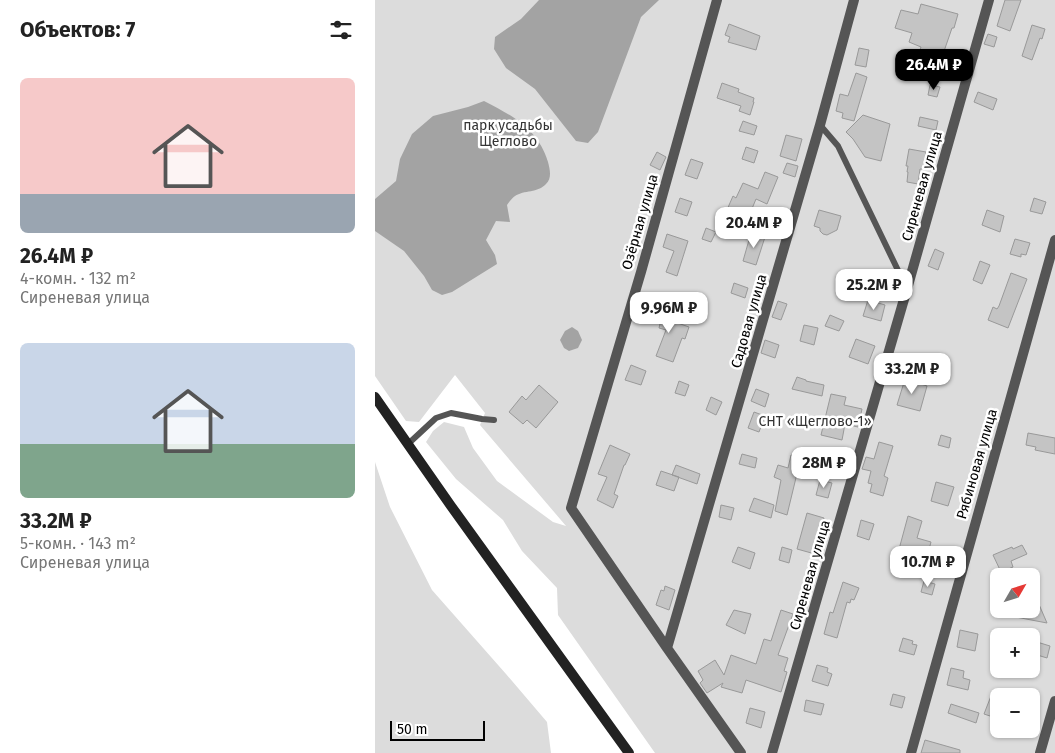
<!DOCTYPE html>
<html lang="ru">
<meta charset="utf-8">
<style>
:root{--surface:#fff;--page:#f6f6f6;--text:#222;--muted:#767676;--accent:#000}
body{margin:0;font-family:"Fira Sans",sans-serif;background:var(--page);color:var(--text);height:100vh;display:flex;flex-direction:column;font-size:19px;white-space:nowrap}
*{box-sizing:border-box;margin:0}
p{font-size:16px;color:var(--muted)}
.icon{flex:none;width:28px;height:28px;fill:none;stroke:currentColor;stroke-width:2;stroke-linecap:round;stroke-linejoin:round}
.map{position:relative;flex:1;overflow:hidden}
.panel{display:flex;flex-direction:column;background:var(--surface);width:375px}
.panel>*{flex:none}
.needle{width:32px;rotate:51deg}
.buttons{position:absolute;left:615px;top:568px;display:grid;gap:10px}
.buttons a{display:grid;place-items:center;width:50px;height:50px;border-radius:8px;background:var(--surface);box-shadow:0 1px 4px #0004;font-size:25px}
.scale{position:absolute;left:15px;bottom:12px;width:95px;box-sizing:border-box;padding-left:5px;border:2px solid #000;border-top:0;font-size:14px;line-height:18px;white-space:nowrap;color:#000;-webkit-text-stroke:4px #fff;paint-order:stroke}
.price{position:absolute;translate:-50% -42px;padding:0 11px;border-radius:10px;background:#fff;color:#222;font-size:16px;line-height:32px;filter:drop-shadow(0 1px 2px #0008)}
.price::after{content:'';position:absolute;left:50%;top:30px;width:15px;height:11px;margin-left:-8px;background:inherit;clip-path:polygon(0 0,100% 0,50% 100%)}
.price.current{background:var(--accent);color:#fff}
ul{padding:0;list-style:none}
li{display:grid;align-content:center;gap:10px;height:265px;padding:0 20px}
li span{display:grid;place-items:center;height:155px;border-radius:8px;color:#555}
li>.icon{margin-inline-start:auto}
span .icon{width:90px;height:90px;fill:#fffc;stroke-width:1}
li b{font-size:21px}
h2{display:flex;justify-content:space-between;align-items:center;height:60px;padding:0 20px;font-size:21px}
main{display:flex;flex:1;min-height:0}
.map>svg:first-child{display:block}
.green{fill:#dcdcdc;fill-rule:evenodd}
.water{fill:#a3a3a3}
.building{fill:#c4c4c4;stroke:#999}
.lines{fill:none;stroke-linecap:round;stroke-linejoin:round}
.service{stroke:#555;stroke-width:6}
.minor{stroke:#555;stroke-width:10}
.secondary{stroke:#222;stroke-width:10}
.labels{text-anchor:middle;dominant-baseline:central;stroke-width:5;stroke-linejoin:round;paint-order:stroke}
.park-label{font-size:14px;fill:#333;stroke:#fff}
.street-label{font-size:14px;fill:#000;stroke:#fff}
</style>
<main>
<section class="panel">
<h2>Объектов: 7<svg class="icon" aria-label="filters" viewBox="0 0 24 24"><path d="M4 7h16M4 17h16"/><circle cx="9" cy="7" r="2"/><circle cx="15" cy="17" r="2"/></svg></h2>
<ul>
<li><span style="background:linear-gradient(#f6c9c9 75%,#9aa5b1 0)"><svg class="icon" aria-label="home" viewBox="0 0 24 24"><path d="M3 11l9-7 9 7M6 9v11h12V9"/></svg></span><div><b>26.4M ₽</b><p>4-комн. · 132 m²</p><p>Сиреневая улица</p></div></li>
<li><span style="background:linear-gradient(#c9d6e8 65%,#7fa58c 0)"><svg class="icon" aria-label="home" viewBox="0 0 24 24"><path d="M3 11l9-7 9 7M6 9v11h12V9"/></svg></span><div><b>33.2M ₽</b><p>5-комн. · 143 m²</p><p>Сиреневая улица</p></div></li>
</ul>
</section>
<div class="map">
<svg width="680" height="753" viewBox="0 0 680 753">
<rect width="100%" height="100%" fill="#fff"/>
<path class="green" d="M0,0H680V753H280L183,615L182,588L147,551L128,520L81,479L51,442L58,431L69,422L89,427L98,448L122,481L178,522L191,526L105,425L110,413L80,375L44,422L31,421L0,376ZM624,576H656V609H624ZM624,636H656V669H624ZM624,696H656V729H624Z
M0,462L15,507L57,590L131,674L172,722L176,753H0Z"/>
<path class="water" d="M164,0H284L266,17L223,132L213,143L201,141L160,89L131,68L119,49L120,37L146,19Z
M109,101C138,116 163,129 173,162C175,170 177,178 171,184C163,193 149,190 140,196C137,198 134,202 132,205L135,222L121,221L111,240L120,255L122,264L77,292L67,295L57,290L49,276L29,251L0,231V199L21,181L25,159L37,134L58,116L93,107Z
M197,327L203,331L207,340L203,348L194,351L189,348L185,340L190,331Z"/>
<path class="building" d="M630,0H646L635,31L622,26Z
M546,4L583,14L579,28H577L566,60L559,57L558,60L543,55L546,47L534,42L537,33L520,28L526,10L543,14Z
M354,24L385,36L381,50L353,42L355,37L350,35Z
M657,25L670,29L667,39L665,38L657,60L647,56Z
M613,34L622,37L619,47L609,44Z
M484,48L494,50L491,67L480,65Z
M481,73L492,77L479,121L467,118L468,113L461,111L465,94L473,96Z
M347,83L364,89L363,92L379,98L378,102H379L375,115L364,111L366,106L342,98Z
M555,85L565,87L562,97L553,95Z
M603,92L622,99L618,110L599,102Z
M488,115L515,124L506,161L490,157L478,139L471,132Z
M545,117L563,121L561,130L543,126Z
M368,121L382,126L379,135L364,131Z
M411,135L427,139L421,161L405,156Z
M371,147L383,151L379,163L367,159Z
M534,149L551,152L548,169H545L543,184L532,182L533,172H532L533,166H531Z
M282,152L291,157L285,170L275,165Z
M316,159L328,163L322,179L310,175Z
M412,163L423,166L420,177L408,173Z
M390,172L403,177L392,204L381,199L369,228L348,219L358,196L361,198L368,183L383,189Z
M305,198L317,202L312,216L300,212Z
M659,198L671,202L667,214L655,211Z
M444,210L466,216L462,230L452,235L448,234L445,231V228L439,226Z
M612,210L629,216L625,232L607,225Z
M331,228L341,232L336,242L327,239Z
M376,233L390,237L381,265L368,261Z
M292,234L313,241L302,276L291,272L299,251L288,247Z
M640,239L655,243L651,255L646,254V257L635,254Z
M560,249L569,253L563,270L553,266Z
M605,261L615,265L607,284L598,280Z
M507,270L513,281L489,294L481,291L486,276L491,278Z
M636,273L652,279L633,328L613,320L618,307L622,309L624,306Z
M359,283L373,288L370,298L356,293Z
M493,300L510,305L506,321L488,316Z
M403,301L412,304L406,320L397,317Z
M279,307L299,315L297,321L314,327L310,339L307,338L298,362L281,356L291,330L284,328L285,324L274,319Z
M455,315L469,321L464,331L450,326Z
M429,325L443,328L439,345L425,341Z
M481,339L500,346L493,364L474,357Z
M390,340L404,345L400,358L386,353Z
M256,365L271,371L266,385L250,380Z
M422,377L431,380V381L449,385L447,396L417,389Z
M530,379L552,386L545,411L522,405Z
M304,381L314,385L310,396L300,393Z
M164,385L183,402L161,428L152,420L148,424L134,412L147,396L151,400Z
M381,389L394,394L390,407L376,401Z
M456,394L471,397L469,405L487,409L483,427L470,424L467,440L446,435Z
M336,397L347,402L341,415L331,410Z
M379,412L390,416L384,432L373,428Z
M653,433L680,438V454L660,450L661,447L651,445Z
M566,435L576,438L574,448L563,445Z
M504,442L518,446L509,476L513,478L508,496L495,492L497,484L493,483L496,471L487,469L491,457L499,459Z
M235,445L255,454L250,465H249L239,494L243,496L238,508L222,500L232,477L223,474Z
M367,454L382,458L380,468L364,464Z
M416,455L426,457L412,515L400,511L406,480L399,477L403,465L413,468Z
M301,465L325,474L322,484L297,475Z
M286,471L304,477L299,491L281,485Z
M445,480L457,483L453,498L441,495Z
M561,482L579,487L573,506L556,501Z
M379,498L399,505L396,518L374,511Z
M346,505L359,508L356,520L344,517Z
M432,513L449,518L440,554L422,549Z
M533,516L547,521L542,538L556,542L553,553L537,549L533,566L522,563L525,553H523Z
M486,520L499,524L494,540L482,536Z
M647,545L652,554L636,561L638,567L626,572L618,555L637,547L638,549Z
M363,547L380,553L375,569L357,562Z
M407,547L417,550L414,563L404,560Z
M549,581L560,584L557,595L546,592Z
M468,582L484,588L479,600L476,599L475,603L472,602L462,638L449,634L455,612L458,613Z
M290,586L300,590L294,610L281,605L286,590L289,591Z
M656,586L672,623L625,614V609H656Z
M359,610L376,614L370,634L351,625Z
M406,610L418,614L403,655L413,658L409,671L412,672L406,692L371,680L367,693L346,687L348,683L332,693L325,683L328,680L323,671L340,660L349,675L356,655L381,664L389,639L396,641Z
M585,630L603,634L600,651L582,647Z
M528,638L538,641L537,644L542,645L539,655L524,651Z
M662,642L675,646L672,658L659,654Z
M442,665L453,668L452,672L457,674L453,686L437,681Z
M576,668L589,671L588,678L595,680L593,690L572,685Z
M518,694L530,697L527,708L515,705Z
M616,696L624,699V719L609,714Z
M431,700L449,704L446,715L429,711Z
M576,704L604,713L601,723L573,713Z
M375,708L390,712L386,728L371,723Z
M550,740L585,750V753H546Z"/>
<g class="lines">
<path class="service" d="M445,125L463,146L532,289
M33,444L61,418L76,413L107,419L119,420"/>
<path class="minor" d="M342,0L266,272L196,508L292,648L366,753
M292,648L445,125L479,0
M397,753L532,289L614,0
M536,753L680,240
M665,753L680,701"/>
<path class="secondary" d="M0,397L76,506L254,753"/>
</g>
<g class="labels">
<g class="park-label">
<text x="133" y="125">парк усадьбы<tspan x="133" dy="16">Щеглово</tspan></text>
<text x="440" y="421">СНТ «Щеглово-1»</text>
</g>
<g class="street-label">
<text transform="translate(547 186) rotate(-74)">Сиреневая улица</text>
<text transform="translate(265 222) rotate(-74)">Озёрная улица</text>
<text transform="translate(374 321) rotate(-74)">Садовая улица</text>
<text transform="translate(602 464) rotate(-74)">Рябиновая улица</text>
<text transform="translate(435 575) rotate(-74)">Сиреневая улица</text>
</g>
</g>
</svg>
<div class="buttons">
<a><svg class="needle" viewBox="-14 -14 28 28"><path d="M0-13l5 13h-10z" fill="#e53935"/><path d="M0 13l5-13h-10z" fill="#767676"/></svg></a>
<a>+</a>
<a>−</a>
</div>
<div class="scale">50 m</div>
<b class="price current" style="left:559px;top:91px">26.4M ₽</b>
<b class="price" style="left:379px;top:249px">20.4M ₽</b>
<b class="price" style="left:499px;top:311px">25.2M ₽</b>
<b class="price" style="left:294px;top:334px">9.96M ₽</b>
<b class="price" style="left:537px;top:395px">33.2M ₽</b>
<b class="price" style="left:449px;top:489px">28M ₽</b>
<b class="price" style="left:553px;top:588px">10.7M ₽</b>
</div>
</main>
